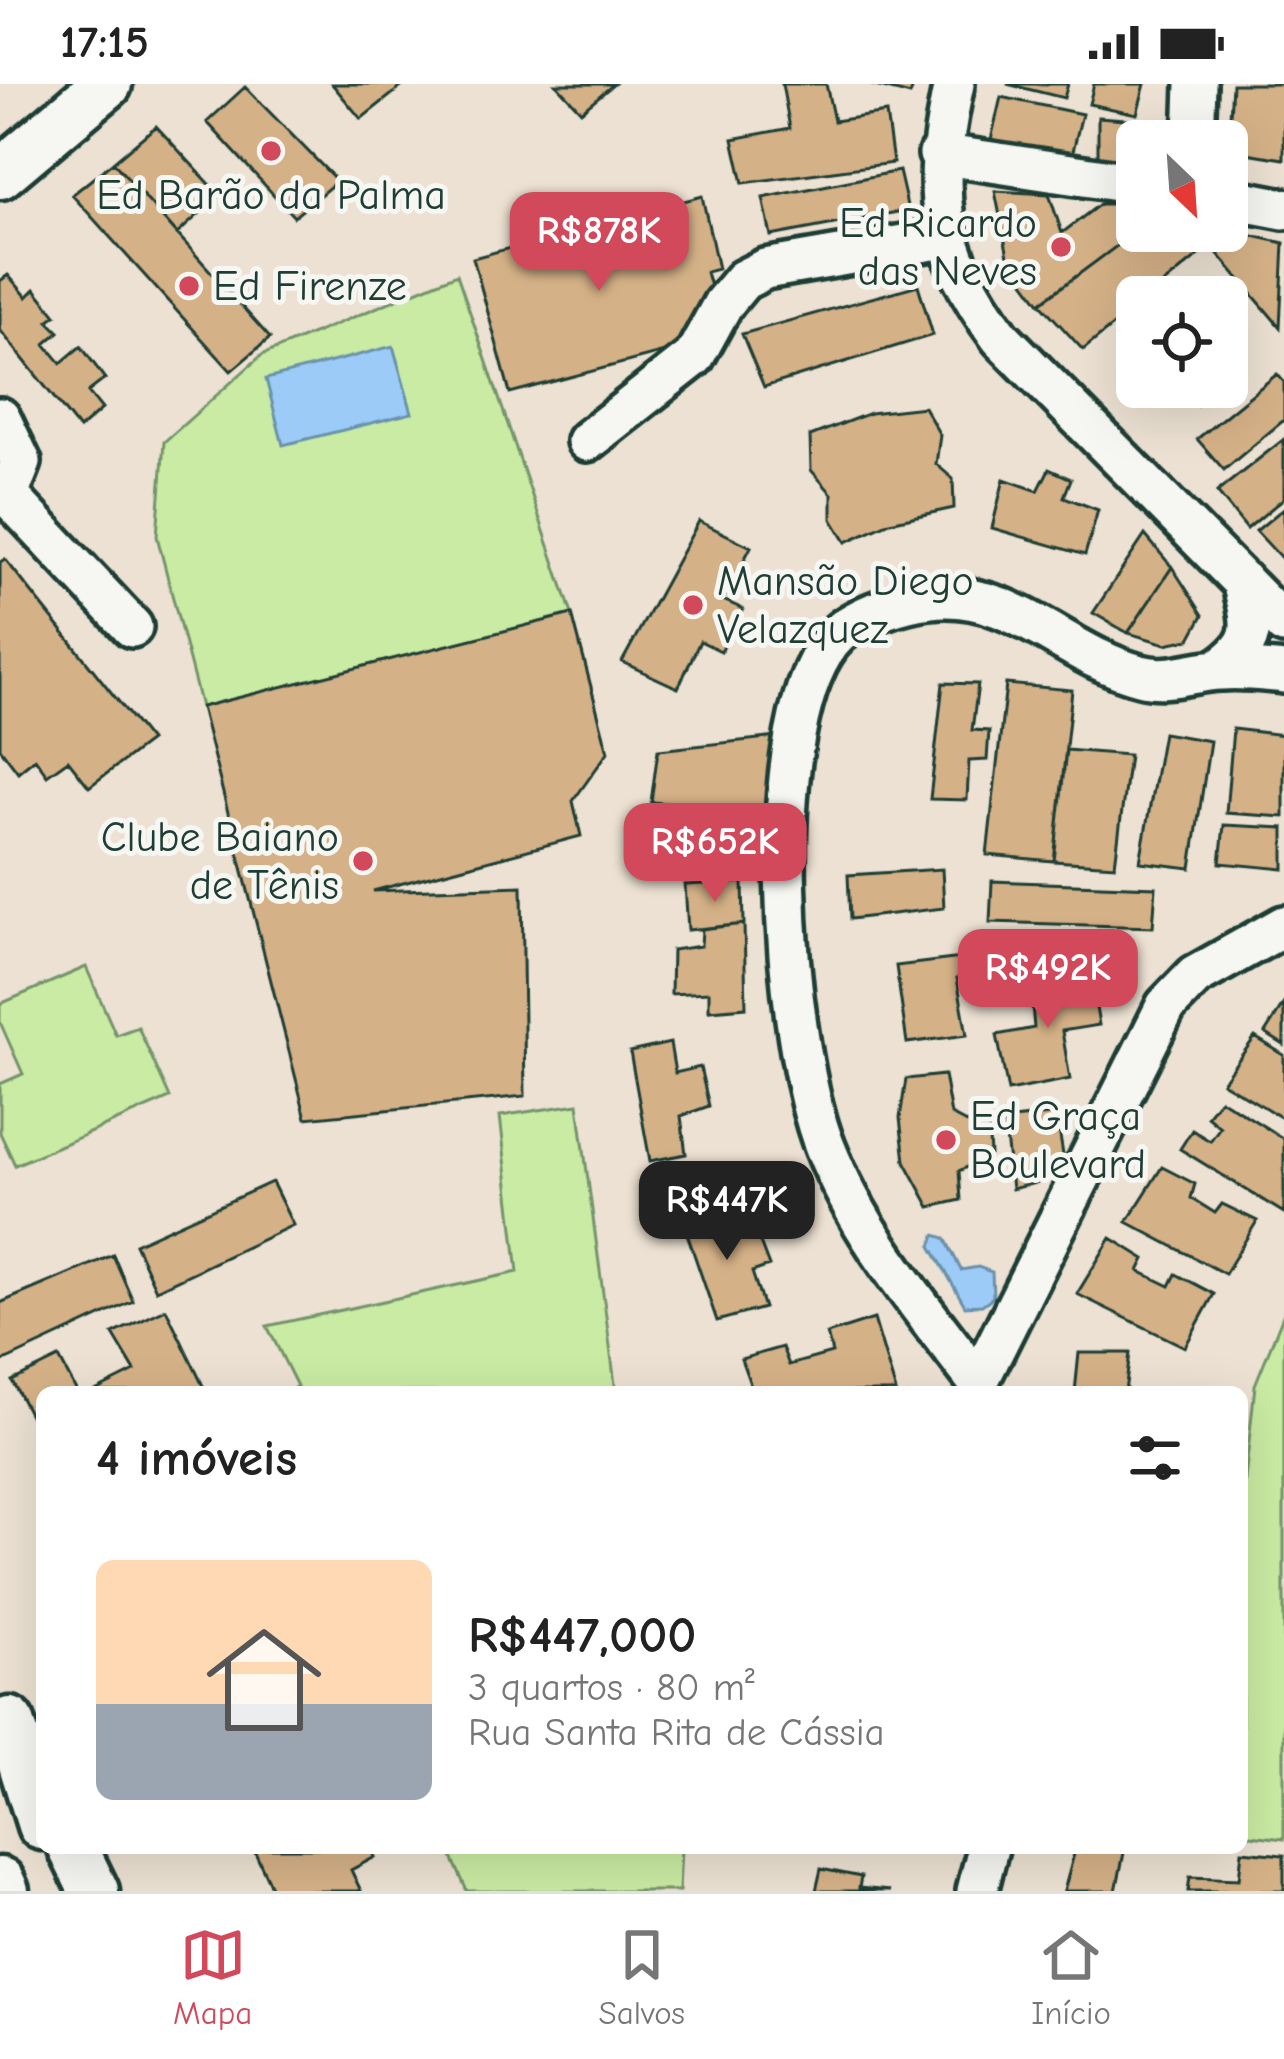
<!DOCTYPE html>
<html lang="pt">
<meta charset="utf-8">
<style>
:root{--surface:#fff;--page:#f2f2f2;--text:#222;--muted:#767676;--line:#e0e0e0;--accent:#d1495b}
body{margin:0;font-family:"Comic Neue",sans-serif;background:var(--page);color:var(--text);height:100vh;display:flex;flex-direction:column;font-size:45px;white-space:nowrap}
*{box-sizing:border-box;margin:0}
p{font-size:39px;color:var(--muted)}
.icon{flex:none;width:66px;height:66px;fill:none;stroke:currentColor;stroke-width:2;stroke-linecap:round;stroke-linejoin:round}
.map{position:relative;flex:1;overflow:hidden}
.panel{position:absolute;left:36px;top:1302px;width:1212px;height:468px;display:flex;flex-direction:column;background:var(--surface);border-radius:18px;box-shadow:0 12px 48px #0002}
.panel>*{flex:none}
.needle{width:78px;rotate:155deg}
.buttons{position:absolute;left:1116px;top:36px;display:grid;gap:24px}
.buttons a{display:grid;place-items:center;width:132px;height:132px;border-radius:18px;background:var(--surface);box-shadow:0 12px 48px #0002;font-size:60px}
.price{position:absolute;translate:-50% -102px;padding:0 27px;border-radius:24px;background:var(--accent);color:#fff;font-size:39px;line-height:78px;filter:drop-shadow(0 3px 6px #0008)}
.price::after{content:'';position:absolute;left:50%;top:72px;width:36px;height:27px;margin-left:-18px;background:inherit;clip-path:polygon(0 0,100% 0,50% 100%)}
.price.on{background:#222;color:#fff}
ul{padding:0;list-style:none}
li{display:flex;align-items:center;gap:36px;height:300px;padding:0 60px}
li+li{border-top:3px solid var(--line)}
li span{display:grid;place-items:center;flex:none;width:336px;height:240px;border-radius:18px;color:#555}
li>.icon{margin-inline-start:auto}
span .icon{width:144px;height:144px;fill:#fffc;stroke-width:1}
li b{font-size:51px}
h2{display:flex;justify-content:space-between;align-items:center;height:144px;padding:0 60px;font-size:51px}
.status{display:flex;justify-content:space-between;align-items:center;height:84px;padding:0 60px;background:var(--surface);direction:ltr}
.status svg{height:33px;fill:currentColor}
.dock{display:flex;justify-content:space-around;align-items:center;height:168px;border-top:3px solid var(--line);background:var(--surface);font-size:33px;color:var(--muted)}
.dock a{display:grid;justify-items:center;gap:6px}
.dock .on{color:var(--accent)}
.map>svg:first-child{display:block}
.green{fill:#c9eba3;stroke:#74946c;stroke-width:3}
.water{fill:#9dcbf8;stroke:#6b92aa;stroke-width:3}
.building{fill:#d5b187;stroke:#1f3d34;stroke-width:3}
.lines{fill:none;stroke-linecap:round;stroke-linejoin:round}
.minor-casing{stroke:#1f3d34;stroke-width:48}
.major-casing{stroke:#1f3d34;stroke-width:57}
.minor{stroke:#f6f6f2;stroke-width:39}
.major{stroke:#f6f6f2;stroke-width:48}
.poi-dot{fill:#d1495b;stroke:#f6f6f2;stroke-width:4.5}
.labels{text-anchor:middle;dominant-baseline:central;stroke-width:10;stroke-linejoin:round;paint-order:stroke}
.poi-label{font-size:42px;fill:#1f3d34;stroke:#f6f6f2;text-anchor:start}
</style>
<div class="status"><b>17:15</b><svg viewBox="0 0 49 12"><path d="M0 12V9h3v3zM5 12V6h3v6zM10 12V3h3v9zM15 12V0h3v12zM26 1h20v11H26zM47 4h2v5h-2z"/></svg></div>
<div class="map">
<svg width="1284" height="1807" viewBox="0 0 1284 1807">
<rect width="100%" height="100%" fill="#ece1d2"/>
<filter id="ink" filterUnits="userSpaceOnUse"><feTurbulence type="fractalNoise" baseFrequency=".00833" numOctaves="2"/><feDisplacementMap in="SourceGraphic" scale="24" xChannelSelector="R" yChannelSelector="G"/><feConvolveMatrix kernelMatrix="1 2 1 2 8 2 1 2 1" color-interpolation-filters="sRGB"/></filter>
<g filter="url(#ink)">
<path class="green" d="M457,190L572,530L201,623L157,452L164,358L262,271Z
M86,883L116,951L138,943L170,1014L15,1081L0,1049V1000L23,990L0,938V920Z
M578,1020L616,1308H288L297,1302L267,1242L518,1188L500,1032Z
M1284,1229V1755L1242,1750V1425L1255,1301Z
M448,1764H681L679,1807H467Z"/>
<path class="water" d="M393,262L412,329L283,361L266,295Z
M935,1151L945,1154L961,1186L978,1183L992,1188L993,1213L982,1221L965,1222L931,1162Z"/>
<path class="building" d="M332,0H405L361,35Z
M556,0H614L581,27Z
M782,0H826L834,37L886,29L893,79L743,99L733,55L790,44Z
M868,0H914L910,11Z
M1007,0H1068L1064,14Z
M1094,0H1145L1137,30L1089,20Z
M1232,0H1284V75L1228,66Z
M245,3L337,97L294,133L207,38Z
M1001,13L1082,30L1071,75L990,60Z
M1098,33L1181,39L1179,57H1137V82L1098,78Z
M156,42L220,111L177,150L113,78Z
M113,78L270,254L231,287L72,111Z
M899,87L908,126L771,152L763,114Z
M995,107L1049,110L1062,149L1100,120H1126L1137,135V147L1040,219L1009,177Z
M702,112L718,185L706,188L714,217L676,265L510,309L473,174Z
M1227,146L1284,159L1280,243L1208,158L1216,147Z
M1137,147H1185L1203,168L1148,213H1137V222L1083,266L1040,219Z
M8,191L27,213L35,205L56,231L48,237L59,248L45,260L61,279L81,262L105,295L88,308L102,325L79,345L0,246V197Z
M918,201L933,251L764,303L742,250Z
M1227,228L1245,248L1227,265Z
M1277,290L1284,298V336L1224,386L1197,355Z
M1182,303H1220L1197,321Z
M924,323L940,351L936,380L953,395L954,424L890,438L846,458L832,435V410L811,386L810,352L870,329Z
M1284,355V414L1247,445L1217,408Z
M1049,385L1071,395L1064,413L1098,426L1085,471L992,444L1004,395L1038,407Z
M1284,424V477L1256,447Z
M699,437L751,463L723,516L743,525L721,567L700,557L678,604L622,578Z
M1145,451L1172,483L1128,549L1093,529Z
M5,475L150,657L89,703L68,676L47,691L35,674L18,688L0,664V478Z
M1172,483L1203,531L1190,555L1166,560L1128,549Z
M572,530L608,668L573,717L581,752L373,807L522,802L525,1012L306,1034L201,623Z
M943,599L978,600L972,646L989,647L987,676L969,677L967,716L930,715Z
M1006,600L1072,606L1054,777L987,771Z
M1233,645L1284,651V733L1226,729Z
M1163,649L1210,657L1191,784L1140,778Z
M777,653L770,727L651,718L658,666Z
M1066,666L1129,671L1115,781L1054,777Z
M676,727L764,732L763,790L690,795V775L675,777Z
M1224,741L1284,744V785L1220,779Z
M942,785L944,824L850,835L848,791Z
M992,797L1156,803L1153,843L990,838Z
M743,798L744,840L688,846L685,801Z
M744,840L746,923L709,926V908L671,910L672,866L701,862L702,845Z
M970,873L973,890L957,894L967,951L907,959L896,882Z
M1090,888L1099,941L1062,947L1070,995L1008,1007L997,951L1034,944L1030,898Z
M1284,919V961L1265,949Z
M1255,953L1284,971V1035L1222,998Z
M670,959L675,989L700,983L709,1022L681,1032L686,1070L650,1077L630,968Z
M944,991L951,1031L970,1041L988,1039L990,1071L959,1087L961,1116L930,1123L905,1077L900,1034L906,995Z
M1220,1015L1284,1055V1129L1180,1065L1192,1046L1210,1057L1220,1043L1207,1032Z
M1068,1029L1070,1042L1059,1046L1064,1077L1037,1083L1040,1098L1012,1105L1004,1036Z
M1162,1083L1195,1100L1191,1114L1215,1129L1222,1120L1257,1137L1225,1190L1127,1138Z
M272,1098L293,1141L156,1206L135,1160Z
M728,1125L737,1149L754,1143L769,1182L752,1188L764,1224L717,1237L683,1138Z
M1111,1154L1145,1175L1139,1187L1170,1202L1176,1190L1214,1210L1185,1263L1077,1210Z
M113,1171L133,1217L0,1279V1219Z
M166,1225L206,1308H93L135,1287L113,1250Z
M874,1235L896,1308H753L741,1275L782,1263L789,1281L832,1269L827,1250Z
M1079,1269H1130L1125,1308H1075Z
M59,1274L77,1308H42V1354L12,1297Z
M253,1764H371L375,1773L351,1786L361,1807H273Z
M1088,1764H1125L1116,1807H1064L1075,1766L1086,1769Z
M1242,1767L1284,1771V1807H1188L1190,1793L1239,1795Z
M821,1785L861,1793L859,1804L890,1807H816Z"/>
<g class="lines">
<g class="minor-casing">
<path id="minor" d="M954,0C931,107 934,164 1001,254L1284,540
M1194,57L1196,0
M939,70L1137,100
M1227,114L1284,125
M0,334L21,378L8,411
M587,357L694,273L723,220L743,196L765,185L944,154
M0,403L132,543
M1217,586C1259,558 1253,542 1242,497
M978,1298C920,1221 861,1154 825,1063C785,963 755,630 838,550C859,531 902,517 930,514C1013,504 1065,572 1140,591C1169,599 1192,587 1220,586C1242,584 1263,587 1284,589
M979,1308L978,1298L1166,922L1195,892L1284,842
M977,1807L988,1764"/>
</g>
<g class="major-casing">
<path id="major" d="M0,90L107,0
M10,1638L42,1741
M73,1764L94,1807
M0,1798L4,1807"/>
</g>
<use href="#minor" class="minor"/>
<use href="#major" class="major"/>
</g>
</g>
<g class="poi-dot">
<circle cx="271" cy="67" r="12"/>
<circle cx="1061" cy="163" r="12"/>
<circle cx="189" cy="202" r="12"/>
<circle cx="693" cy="521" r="12"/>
<circle cx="363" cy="777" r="12"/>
<circle cx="946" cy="1056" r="12"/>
</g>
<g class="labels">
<g class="poi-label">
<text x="271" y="111" text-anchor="middle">Ed Barão da Palma</text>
<text x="1037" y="139" text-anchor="end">Ed Ricardo<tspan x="1037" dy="48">das Neves</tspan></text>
<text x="213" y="202">Ed Firenze</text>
<text x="717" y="497">Mansão Diego<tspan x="717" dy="48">Velazquez</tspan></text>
<text x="339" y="753" text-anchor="end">Clube Baiano<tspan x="339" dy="48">de Tênis</tspan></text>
<text x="970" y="1032">Ed Graça<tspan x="970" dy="48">Boulevard</tspan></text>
</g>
</g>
</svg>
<div class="buttons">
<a><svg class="needle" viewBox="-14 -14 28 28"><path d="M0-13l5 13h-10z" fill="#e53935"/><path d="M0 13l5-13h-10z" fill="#767676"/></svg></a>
<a><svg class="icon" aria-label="locate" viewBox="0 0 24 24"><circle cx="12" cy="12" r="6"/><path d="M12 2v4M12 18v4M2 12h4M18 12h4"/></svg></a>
</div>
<b class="price" style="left:599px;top:210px">R$878K</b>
<b class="price" style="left:715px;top:821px">R$652K</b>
<b class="price" style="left:1048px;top:947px">R$492K</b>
<b class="price on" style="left:727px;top:1179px">R$447K</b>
<section class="panel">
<h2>4 imóveis<svg class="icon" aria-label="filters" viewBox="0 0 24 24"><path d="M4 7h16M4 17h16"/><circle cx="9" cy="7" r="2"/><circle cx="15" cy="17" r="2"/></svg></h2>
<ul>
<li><span style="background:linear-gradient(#ffd9b3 60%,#9aa5b1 0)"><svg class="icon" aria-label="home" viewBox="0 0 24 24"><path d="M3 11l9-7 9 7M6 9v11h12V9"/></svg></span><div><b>R$447,000</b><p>3 quartos · 80 m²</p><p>Rua Santa Rita de Cássia</p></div></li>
</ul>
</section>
</div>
<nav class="dock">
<a class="on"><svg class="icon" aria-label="map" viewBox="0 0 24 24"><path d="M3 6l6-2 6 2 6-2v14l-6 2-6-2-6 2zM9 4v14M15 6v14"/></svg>Mapa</a>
<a><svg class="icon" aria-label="saved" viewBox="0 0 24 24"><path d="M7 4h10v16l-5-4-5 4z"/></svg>Salvos</a>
<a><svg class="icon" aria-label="home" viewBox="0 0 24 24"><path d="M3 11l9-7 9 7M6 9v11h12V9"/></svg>Início</a>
</nav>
